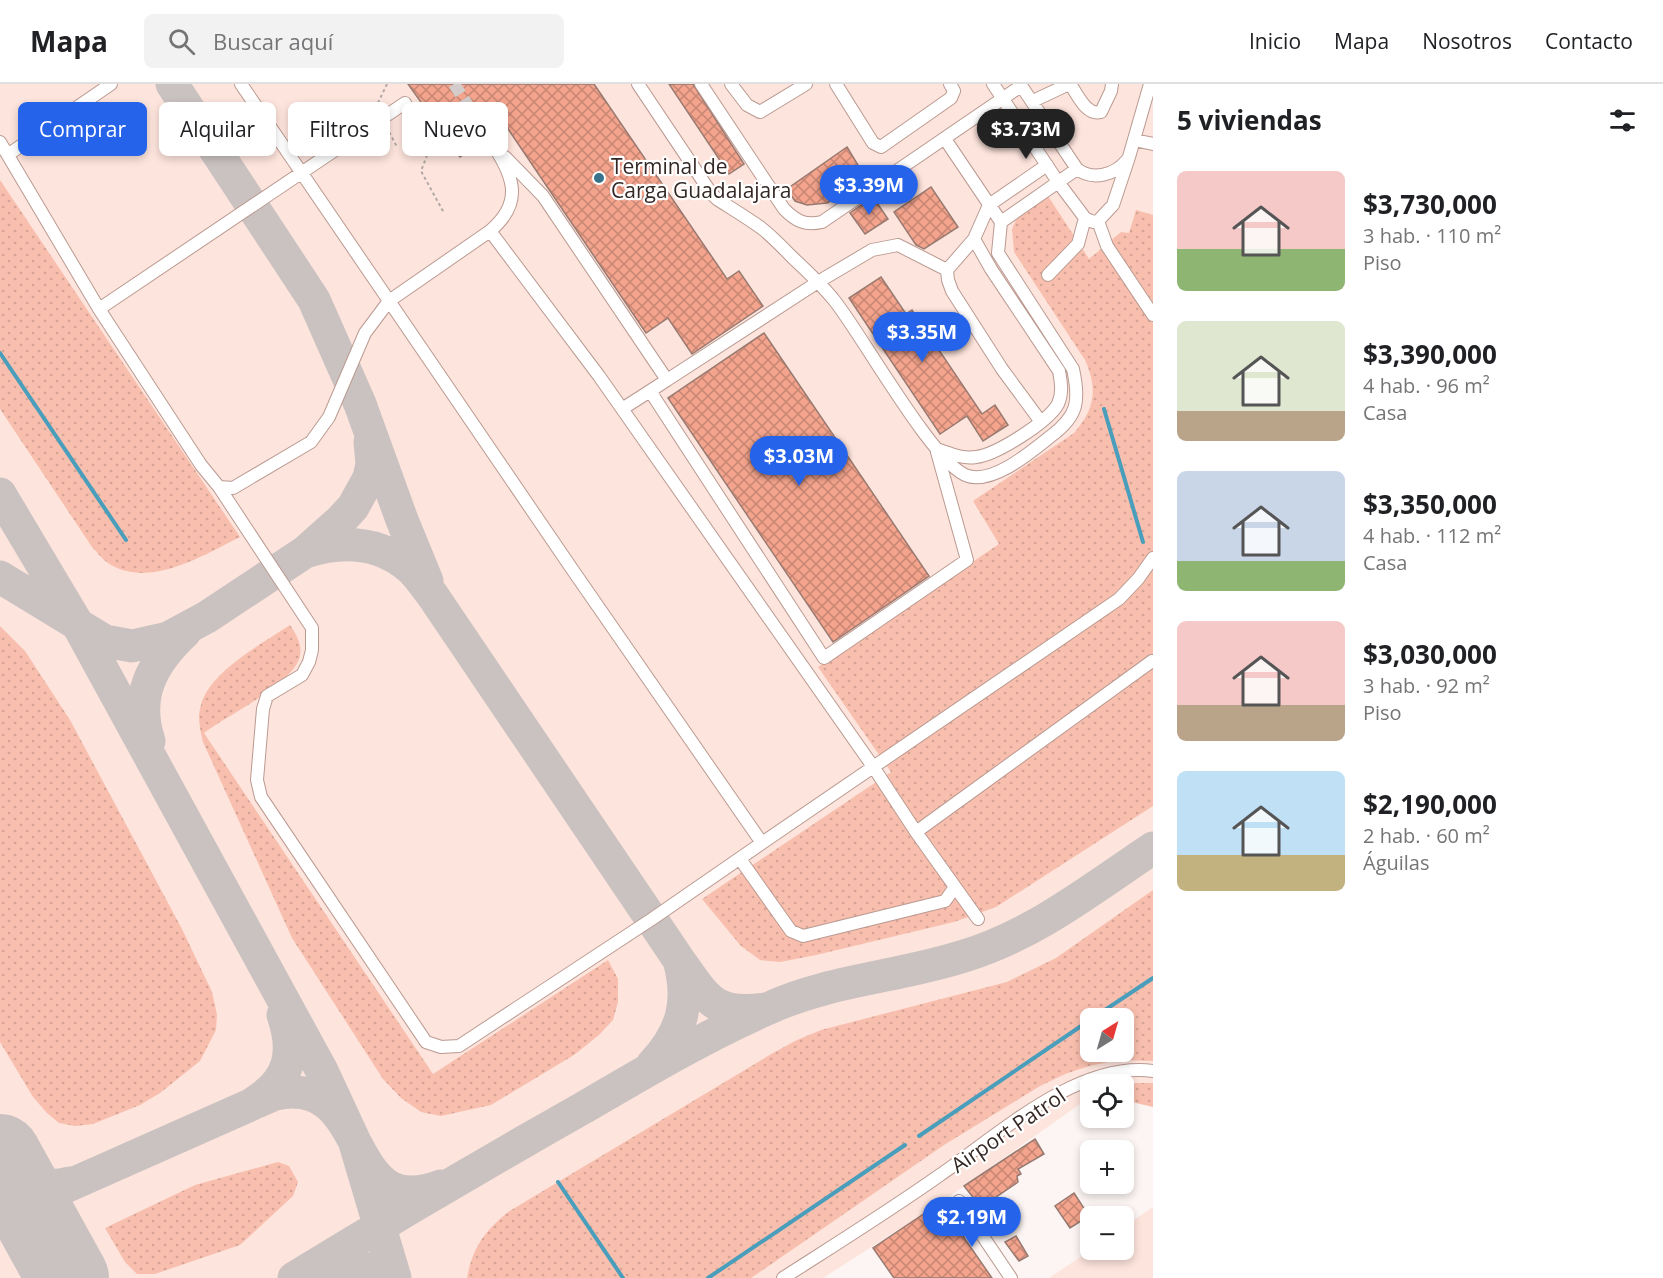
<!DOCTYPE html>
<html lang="es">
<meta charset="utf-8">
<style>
:root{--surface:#fff;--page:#f2f2f2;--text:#202124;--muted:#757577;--line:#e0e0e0;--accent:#2563eb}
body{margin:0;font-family:"Open Sans",sans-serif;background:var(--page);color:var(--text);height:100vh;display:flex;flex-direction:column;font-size:22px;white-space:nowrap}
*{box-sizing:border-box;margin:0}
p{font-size:20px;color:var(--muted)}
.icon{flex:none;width:33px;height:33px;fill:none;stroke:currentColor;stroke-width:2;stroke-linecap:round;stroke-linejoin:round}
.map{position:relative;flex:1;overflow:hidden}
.panel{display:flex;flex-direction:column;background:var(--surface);width:510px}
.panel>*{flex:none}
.banner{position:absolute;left:18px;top:18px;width:570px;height:54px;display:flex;gap:12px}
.needle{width:39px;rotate:37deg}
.fabs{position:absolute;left:1080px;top:924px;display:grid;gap:12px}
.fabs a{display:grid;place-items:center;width:54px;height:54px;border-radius:9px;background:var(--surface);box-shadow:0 3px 9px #0003;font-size:30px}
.price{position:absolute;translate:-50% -51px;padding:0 14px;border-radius:21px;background:var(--accent);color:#fff;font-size:20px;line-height:39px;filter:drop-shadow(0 2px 3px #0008)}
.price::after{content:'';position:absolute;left:50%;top:36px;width:18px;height:14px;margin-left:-9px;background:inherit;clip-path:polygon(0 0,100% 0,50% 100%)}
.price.current{background:#222;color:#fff}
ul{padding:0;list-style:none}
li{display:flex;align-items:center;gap:18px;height:150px;padding:0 24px}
li span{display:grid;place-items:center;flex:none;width:168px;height:120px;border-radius:9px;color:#555}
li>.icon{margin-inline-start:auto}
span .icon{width:72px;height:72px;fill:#fffc;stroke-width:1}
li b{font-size:26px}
h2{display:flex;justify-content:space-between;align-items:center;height:72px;padding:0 24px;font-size:26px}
.chip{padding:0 21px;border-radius:9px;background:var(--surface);box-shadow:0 3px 9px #0003;font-size:21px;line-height:54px}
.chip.current{background:var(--accent);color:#fff}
header{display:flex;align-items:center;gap:36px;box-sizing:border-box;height:84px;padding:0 30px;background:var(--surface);border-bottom:2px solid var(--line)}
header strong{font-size:28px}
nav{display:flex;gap:33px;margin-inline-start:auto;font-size:21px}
.search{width:420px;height:54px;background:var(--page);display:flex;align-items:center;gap:15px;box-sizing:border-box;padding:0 21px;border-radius:9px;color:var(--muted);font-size:22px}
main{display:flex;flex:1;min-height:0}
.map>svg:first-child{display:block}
.built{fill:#fde4dc;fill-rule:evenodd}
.grass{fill:url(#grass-dots);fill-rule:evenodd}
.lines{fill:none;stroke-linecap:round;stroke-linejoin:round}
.stream{stroke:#499ebc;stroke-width:4}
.taxiway{stroke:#cac2c0;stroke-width:33}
.runway{stroke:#cac2c0;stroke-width:82}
.building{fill:url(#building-cross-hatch);stroke:#987a71;stroke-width:1.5}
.minor-tunnel{stroke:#d4ccca;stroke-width:12;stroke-dasharray:12 6;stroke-linecap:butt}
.minor-casing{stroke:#ba9a91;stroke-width:14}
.path{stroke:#b1a8a5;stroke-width:2;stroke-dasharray:3 3;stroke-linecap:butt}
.minor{stroke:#fff;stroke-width:12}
.path-bridge{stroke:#b1a8a5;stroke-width:2;stroke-dasharray:3 3;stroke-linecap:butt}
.poi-dot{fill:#37738a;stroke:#fff;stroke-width:2}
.labels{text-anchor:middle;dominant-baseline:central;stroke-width:4.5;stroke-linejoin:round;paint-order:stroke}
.poi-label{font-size:21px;fill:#342824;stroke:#fff;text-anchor:start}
.street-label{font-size:21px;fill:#342824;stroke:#fff}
</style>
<header>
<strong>Mapa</strong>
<div class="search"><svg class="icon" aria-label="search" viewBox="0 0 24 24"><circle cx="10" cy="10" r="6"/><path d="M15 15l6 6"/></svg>Buscar aquí</div>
<nav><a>Inicio</a><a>Mapa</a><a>Nosotros</a><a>Contacto</a></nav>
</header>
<main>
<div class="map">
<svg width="1153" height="1194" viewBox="0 0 1153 1194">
<defs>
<pattern id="grass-dots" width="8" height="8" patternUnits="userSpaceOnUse" patternTransform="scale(1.5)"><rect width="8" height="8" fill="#f9bfae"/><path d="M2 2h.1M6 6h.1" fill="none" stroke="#d6a496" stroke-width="1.8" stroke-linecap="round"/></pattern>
<pattern id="building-cross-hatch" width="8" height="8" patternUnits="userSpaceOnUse" patternTransform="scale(1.5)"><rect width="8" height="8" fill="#f4a48d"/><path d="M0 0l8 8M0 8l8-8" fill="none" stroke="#c68673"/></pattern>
</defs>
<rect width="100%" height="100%" fill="#fcf5f3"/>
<path class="built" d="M0,0H1153V1023L1124,1016V1000H1090V1013L940,1119L823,1194H0ZM1090,934H1124V968H1090Z
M1153,1123V1194H1049L1091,1166H1124V1143Z"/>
<path class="grass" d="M0,96L240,453C204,471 148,506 108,479C102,475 97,468 92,463L0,325Z
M1048,112L1089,175L1121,148L1129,149L1136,126L1153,131V722L996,823L954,838L816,871L780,878L760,876L741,862L702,815L891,688L818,583L999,460L973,417L1074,349C1095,325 1098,305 1085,276L1014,168L1012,145L1016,136L1022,129Z
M290,541C296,550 302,560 300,571C297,598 226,632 204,649L433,990L608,876L618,895V918L613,936L599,951L574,971L491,1021L441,1032L421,1028L401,1014L383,995L292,854L203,658C200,645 197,633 201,621C209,588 263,559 290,541Z
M0,542L25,567L70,636L182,845L212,908L217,931L216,946L200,977L160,1009L140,1021L93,1040L75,1042L59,1039L47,1029L33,1013L0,958Z
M1153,806V977L1118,976L1089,982L1065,990L1040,1002L944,1061L751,1194H467C473,1163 484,1148 508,1128L773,969L797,956L821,946L1007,898L1056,874ZM1090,934H1124V968H1090Z
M1138,999H1153V1023L1124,1016V1000H1111Z
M278,1078L289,1082L298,1098L293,1112L240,1161L155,1190H137L125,1178L105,1144L195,1101Z"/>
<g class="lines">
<path class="stream" d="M0,269L126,456
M1104,325L1143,458
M1093,934L1153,894
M919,1052L1090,936
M558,1098L623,1194
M708,1194L905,1061"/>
<path class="taxiway" d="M172,0L314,216L360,320L402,436L427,497
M0,410L78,541L322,987L354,1056L395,1194
M305,468C342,456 378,457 409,483C418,491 426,503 433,512L679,876
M0,493L105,557L132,562L168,554L207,533L305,468L341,436L353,423L369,394L372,380L370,358
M149,657C134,612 152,579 185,548
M652,981C682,949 691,919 679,876C707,915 713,932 765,925
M255,1018C290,996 296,969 283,931
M0,1066C19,1093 35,1108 70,1099
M27,1120L275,1010C374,989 340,1140 441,1102
M59,1177L74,1194
M315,1184C338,1177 363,1179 382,1194
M294,1194C389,1136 486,1079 583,1024C643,989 703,953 767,925C829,896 899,893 964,872C1034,851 1093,804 1153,764"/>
<path class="runway" d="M0,1071L68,1194"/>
</g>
<path class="building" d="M408,0H594L727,195L739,187L763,222L692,270L668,234L646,249L506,42L496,49L489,46L484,47L481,54L482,58L460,73Z
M669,0H693L744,80L729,90Z
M847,63L867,96L841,115L839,112L827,119L807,121L795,117L787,105Z
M931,103L958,143L924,165L916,161L894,128Z
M873,113L888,135L865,150L850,129Z
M881,193L906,230L912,226L982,330L995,321L1008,341L983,357L967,332L940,350L849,214Z
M764,249L929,492L833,558L668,314Z
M1035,1055L1044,1070L1018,1085L1021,1090L1017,1092L1018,1098L989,1118L1002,1138L996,1142L964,1102Z
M1074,1109L1089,1132L1070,1144L1055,1122Z
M940,1119L992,1194H894L873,1164Z
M1016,1152L1028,1172L1019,1177L1005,1158Z"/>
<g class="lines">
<path class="minor-tunnel" d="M454,0L489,54"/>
<g class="minor-casing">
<path id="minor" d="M638,0L711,109L717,115C731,124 746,133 760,143C772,152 782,163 793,174C807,187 822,201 834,216C861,249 935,383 968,392C994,400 1032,367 1051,352C1078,332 1080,317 1073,285L998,169L1001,138L1077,85
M701,0L784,125C796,137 805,142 822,138L1021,2
M731,0L747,21L760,28L806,0
M836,0L873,59L881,63L951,14L954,7L950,0
M993,0L1058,98L1085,134L1093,138L1098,137L1113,121L1129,73L1150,0
M1020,0L1077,85C1093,97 1115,91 1127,76
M1070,0C1078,11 1086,32 1101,28L1111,7L1112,0
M1033,17L1069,0
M489,54C511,89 527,116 490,147L599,292L874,684L916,748L978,835
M945,55L1001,138
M1134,56L1153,60
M0,58L99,225L405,19
M9,70L111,0
M505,73L543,112L667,296L818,198L872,166L898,161L947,186
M1098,137L1107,162L1153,231
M1048,191L1078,160L1085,134
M99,225L201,381L219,403L312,544V566L309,578L302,591L267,612L263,625L257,696L261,713L426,958L441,963L459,962L652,835L762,759L572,485L241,0
M667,296L650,307L824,574L967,476L937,368
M622,325L650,307
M1041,338L1002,285L952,207L948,196L947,186L974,155L989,121L1047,81
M939,366C951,370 963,375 976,373C996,371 1048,338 1058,320C1063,309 1061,298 1059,287L991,185L974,155
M219,403L233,404L311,358L329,333L365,249L389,217L490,147
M916,748L1152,577
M762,759L1119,515L1138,495L1153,474
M740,775L791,847L803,852L945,817L955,803
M959,1117L1011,1194
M783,1194C836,1160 889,1127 940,1091C998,1051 1078,977 1153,987"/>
</g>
<path class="path" d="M438,43L421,87L444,129"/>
<use href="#minor" class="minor"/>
<path class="path-bridge" d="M387,0L376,23L397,63"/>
</g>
<circle class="poi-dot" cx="599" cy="94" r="6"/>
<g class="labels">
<g class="poi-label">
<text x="611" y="82">Terminal de<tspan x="611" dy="24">Carga Guadalajara</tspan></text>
</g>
<g class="street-label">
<text transform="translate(1008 1046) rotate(-34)">Airport Patrol</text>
</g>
</g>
</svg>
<div class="fabs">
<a><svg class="needle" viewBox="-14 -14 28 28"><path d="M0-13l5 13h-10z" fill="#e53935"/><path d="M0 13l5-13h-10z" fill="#757577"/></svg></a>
<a><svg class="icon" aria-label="locate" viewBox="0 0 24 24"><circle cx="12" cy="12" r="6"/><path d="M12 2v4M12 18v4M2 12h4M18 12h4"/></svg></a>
<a>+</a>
<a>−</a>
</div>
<b class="price current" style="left:1026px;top:76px">$3.73M</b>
<b class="price" style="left:869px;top:132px">$3.39M</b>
<b class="price" style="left:922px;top:279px">$3.35M</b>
<b class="price" style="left:799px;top:403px">$3.03M</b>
<b class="price" style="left:972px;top:1164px">$2.19M</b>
<div class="banner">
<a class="chip current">Comprar</a>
<a class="chip">Alquilar</a>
<a class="chip">Filtros</a>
<a class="chip">Nuevo</a>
</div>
</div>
<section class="panel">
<h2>5 viviendas<svg class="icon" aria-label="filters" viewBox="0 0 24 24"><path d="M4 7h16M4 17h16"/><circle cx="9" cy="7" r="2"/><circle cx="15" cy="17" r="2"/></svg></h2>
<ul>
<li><span style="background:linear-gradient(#f6c9c9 65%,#8fb573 0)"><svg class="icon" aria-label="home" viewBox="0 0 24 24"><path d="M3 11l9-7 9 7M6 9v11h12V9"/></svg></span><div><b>$3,730,000</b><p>3 hab. · 110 m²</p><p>Piso</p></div></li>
<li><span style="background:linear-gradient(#dfe7d0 75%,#b9a48a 0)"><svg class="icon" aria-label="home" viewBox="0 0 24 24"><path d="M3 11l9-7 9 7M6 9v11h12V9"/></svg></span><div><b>$3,390,000</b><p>4 hab. · 96 m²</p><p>Casa</p></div></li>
<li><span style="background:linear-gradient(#c9d6e8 75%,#8fb573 0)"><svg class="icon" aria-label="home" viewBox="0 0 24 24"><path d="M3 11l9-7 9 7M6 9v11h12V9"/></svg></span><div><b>$3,350,000</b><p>4 hab. · 112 m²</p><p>Casa</p></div></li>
<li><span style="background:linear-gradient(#f6c9c9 70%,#b9a48a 0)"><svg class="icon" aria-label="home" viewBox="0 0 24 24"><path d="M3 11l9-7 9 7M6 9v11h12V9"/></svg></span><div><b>$3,030,000</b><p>3 hab. · 92 m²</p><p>Piso</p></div></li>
<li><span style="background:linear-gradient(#bfe0f5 70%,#c2b280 0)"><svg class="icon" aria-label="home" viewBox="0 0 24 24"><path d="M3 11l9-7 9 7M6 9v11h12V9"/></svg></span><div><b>$2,190,000</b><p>2 hab. · 60 m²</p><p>Águilas</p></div></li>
</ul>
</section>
</main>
